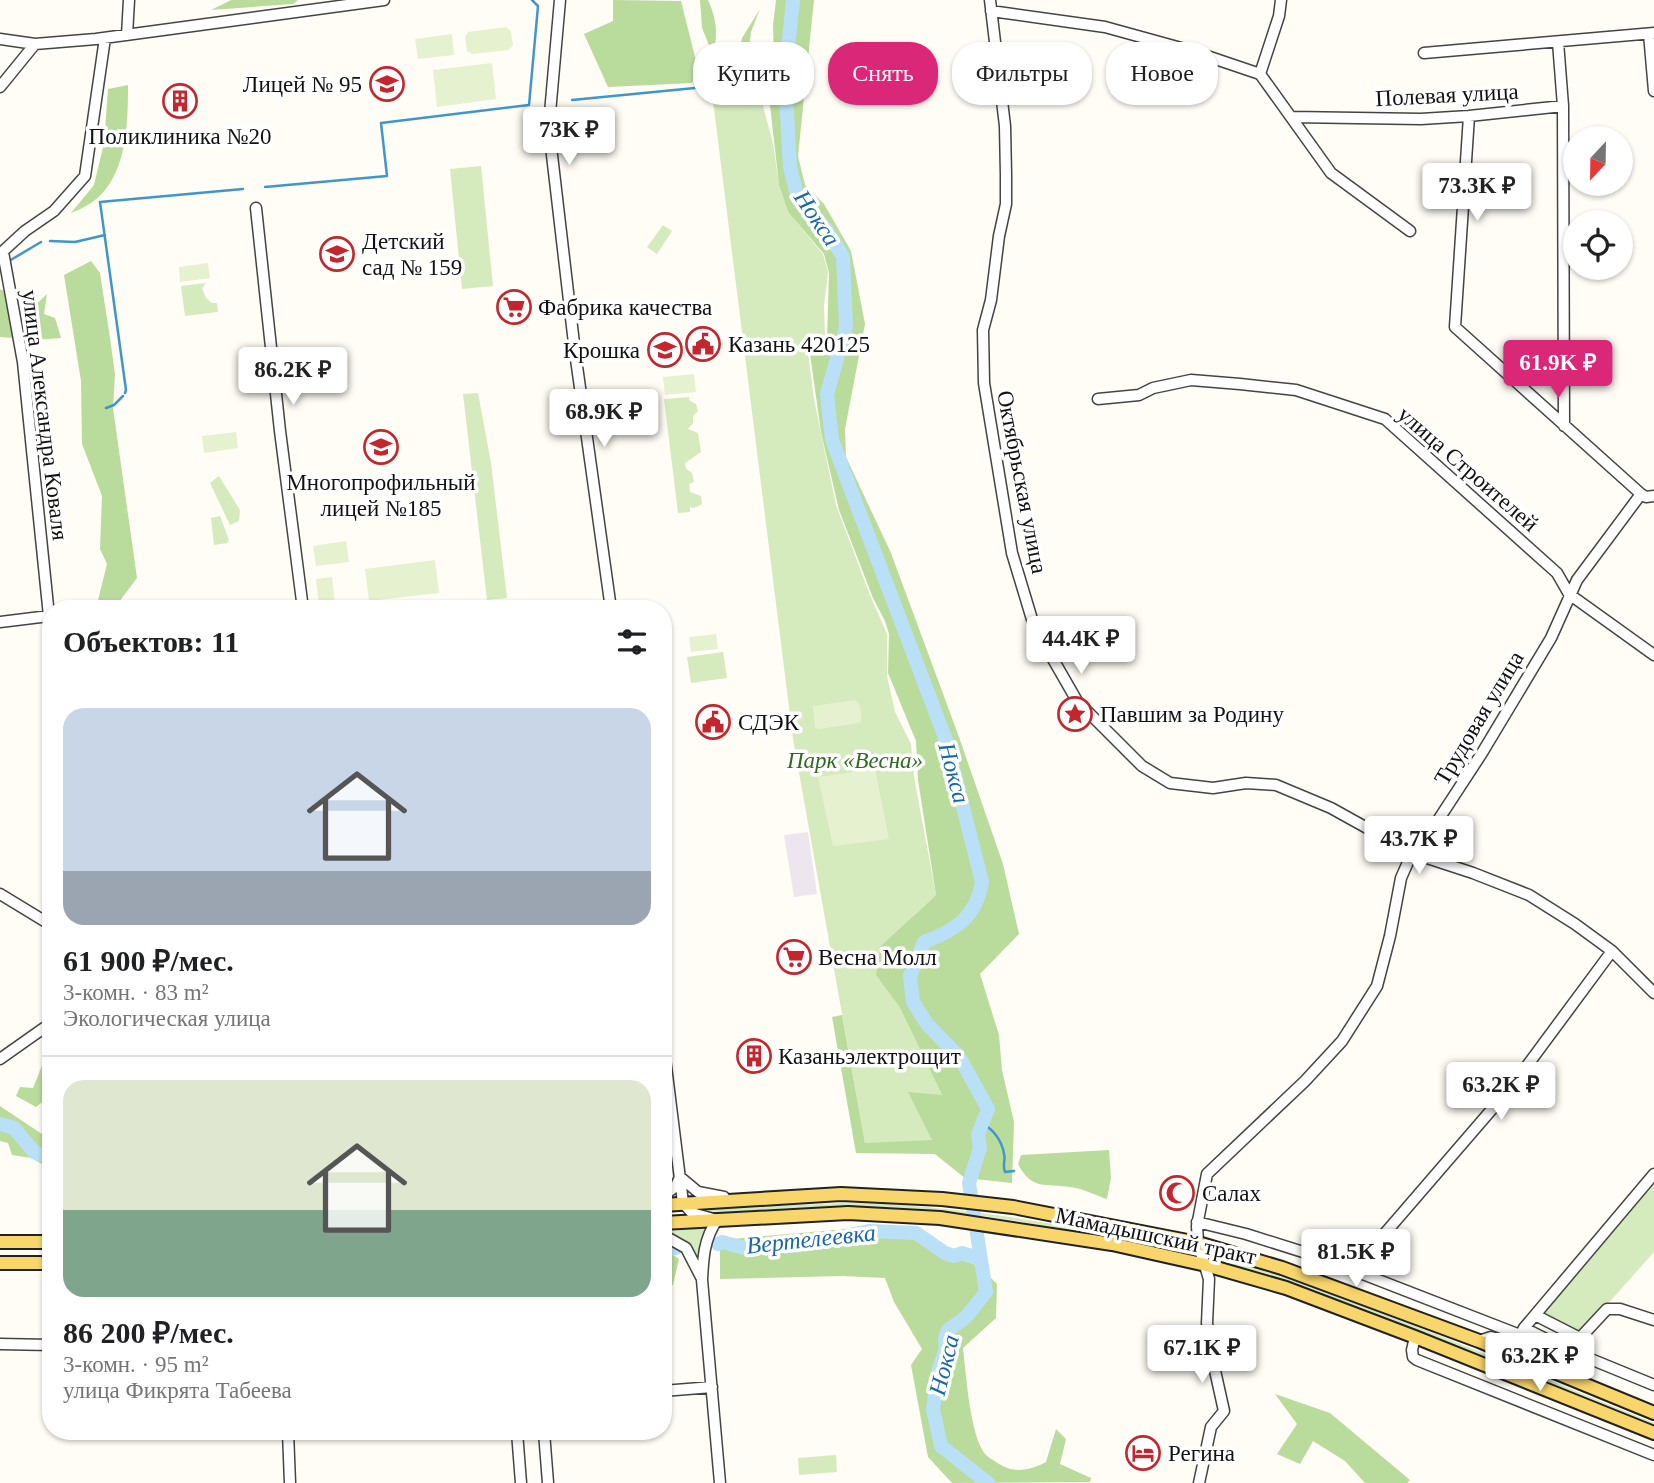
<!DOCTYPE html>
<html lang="ru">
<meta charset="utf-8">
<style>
:root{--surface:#fff;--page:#f6f6f6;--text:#202124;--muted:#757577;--line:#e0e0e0;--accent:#db2777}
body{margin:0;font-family:"Times New Roman",serif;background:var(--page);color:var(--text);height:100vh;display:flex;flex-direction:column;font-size:26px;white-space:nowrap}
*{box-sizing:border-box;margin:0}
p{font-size:23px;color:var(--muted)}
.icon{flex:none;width:38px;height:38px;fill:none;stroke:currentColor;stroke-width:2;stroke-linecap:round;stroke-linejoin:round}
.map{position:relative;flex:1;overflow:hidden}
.side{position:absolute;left:42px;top:600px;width:630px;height:840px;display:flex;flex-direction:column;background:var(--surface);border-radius:28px;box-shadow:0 2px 5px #0004}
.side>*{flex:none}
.guide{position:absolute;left:693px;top:42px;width:665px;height:63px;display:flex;gap:14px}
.needle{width:46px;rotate:202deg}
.tools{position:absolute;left:1563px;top:126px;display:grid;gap:14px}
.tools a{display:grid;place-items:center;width:70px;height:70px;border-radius:50%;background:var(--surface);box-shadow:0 2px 5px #0004;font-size:35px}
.price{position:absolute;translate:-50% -60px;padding:0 16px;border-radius:7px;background:#fff;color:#222;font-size:23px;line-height:46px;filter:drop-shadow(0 2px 4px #0008)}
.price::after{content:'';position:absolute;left:50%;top:42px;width:21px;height:16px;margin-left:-10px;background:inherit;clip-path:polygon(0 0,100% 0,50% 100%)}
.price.current{background:var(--accent);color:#fff}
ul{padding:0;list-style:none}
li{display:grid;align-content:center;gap:14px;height:371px;padding:0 21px}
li+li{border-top:2px solid var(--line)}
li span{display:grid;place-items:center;height:217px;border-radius:21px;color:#555}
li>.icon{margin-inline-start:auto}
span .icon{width:126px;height:126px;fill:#fffc;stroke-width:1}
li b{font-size:30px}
h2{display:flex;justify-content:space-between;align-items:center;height:84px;padding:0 21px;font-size:30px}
.pill{padding:0 24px;border-radius:28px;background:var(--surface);box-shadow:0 2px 5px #0004;font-size:24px;line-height:63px}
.pill.current{background:var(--accent);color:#fff}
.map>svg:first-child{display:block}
.industrial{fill:#eee6ef}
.green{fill:#d5ebbd}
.forest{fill:#b9dc9c}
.pitch{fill:#e6f2cf}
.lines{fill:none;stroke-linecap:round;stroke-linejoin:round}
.stream{stroke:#3f96cf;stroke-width:2.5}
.river{stroke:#b9e0f7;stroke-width:14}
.minor-casing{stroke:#444;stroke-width:13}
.major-casing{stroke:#222;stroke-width:16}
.minor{stroke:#fff;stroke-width:10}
.major{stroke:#f9d66b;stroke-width:12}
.labels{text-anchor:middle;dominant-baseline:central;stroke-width:7;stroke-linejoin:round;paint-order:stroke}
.poi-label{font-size:23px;fill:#111;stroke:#fff;text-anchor:start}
.street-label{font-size:23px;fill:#111;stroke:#fff}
.park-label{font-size:23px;font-style:italic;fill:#2f6b1f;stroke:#fff}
.water-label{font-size:24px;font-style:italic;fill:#1768a6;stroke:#fff}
</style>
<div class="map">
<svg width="1654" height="1483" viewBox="0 0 1654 1483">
<rect width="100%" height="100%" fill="#fffdf5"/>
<path class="industrial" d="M808,832L817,894L794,897L784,835Z"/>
<path class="green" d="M761,99L773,143L779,185L788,212L823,254L828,272L824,305L825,337L808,353L814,399L836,505L870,595L887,634V676L895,712L911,744L914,777L936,895L913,916L899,1006L942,1095L965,1178L935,1154L865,1143L793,739L713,101Z
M481,166L493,286L462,289L450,169Z
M663,225L672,231L657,254L647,247Z
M206,283L202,288L206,298L212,303H217L218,312L185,316L181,286Z
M478,393L491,463L507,598L487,600L463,394Z
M689,397L690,401L696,404L698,411L693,416V423L688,429L698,433L701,452L685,463L686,469L692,473L694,482L689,484L690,492L701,496L702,504L694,508L690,507V512L678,513L664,399Z
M219,476L240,510L239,521L230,525L210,483Z
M220,516L229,540L227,543L214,545L211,518Z
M723,652L727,678L691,683L687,657Z
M1654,1179V1252L1580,1335L1539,1313Z
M843,1203C956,1204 1066,1225 1177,1247L1176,1252C1084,1233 994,1213 901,1208C837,1204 772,1210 708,1213L707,1209Z
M709,1227L701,1261L690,1246L663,1232Z
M1214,1253C1363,1301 1508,1364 1654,1423V1428C1508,1369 1363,1306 1213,1258Z
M836,1455L837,1472L799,1475L798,1458Z"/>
<path class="forest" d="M231,0H298L293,4L211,10Z
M613,0L681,1L698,69L692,83L608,87L584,34L613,21Z
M700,0H708C717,20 718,34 713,55L702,28Z
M776,0H814L798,156L805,185L824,204L851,251L865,324L845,429L846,457L891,553L959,737L1003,864L1019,934L980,974L999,1035L1002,1070L1014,1122L1012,1183L965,1178L935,1154L856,1153L832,1017L842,1015L865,1143L932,1140L908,1092L942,1095L899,1006L876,975L881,946L936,895L918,780L916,741L888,673L889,634L885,621L873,598L839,510L821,432L810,354L827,339L829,273L824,254L788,212L779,185L769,96L738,60L742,38L760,9L751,32L748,53L774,68L773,25Z
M128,85C128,124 127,179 91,203C85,207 78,210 71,213L94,185L104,143L108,89Z
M91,261L100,273L110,338L115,374L113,408L137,578L116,606L98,600L107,564L100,549L102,496L82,444L81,381L64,275Z
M0,289L4,291L14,338L0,337Z
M47,294L44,314L55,318L61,338L34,340L25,315Z
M51,1061V1095L36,1107L16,1096L20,1087L33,1088L43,1063Z
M0,1106L51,1140V1169L31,1158L12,1155L8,1143L0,1141Z
M1109,1150L1111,1178L1107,1199C1095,1195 1082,1188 1070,1187C1045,1183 1032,1191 1018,1164L1021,1155Z
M868,1227L927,1233L953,1257L979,1266L997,1284L996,1318L963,1348C966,1373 970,1438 986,1455C989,1458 995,1461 999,1464C1014,1474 1031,1470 1046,1462L1056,1429L1066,1439L1060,1464L1091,1478L1090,1482L952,1483L928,1457L911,1365L922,1349L894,1302L885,1278L842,1276L720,1279V1240Z
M663,1248L679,1259L673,1285H663Z
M1275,1394L1330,1413L1410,1480L1407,1483H1365L1345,1461L1313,1441L1300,1464L1277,1454L1297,1424Z"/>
<path class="pitch" d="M506,27L511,31L513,45L509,50L472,54L467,51L465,37L468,32Z
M452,34L454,55L418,59L415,39Z
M492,63L496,99L437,107L433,70Z
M208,263L210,278L180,282L179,267Z
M694,374L696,392L665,395L663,377Z
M236,432L238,448L204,453L202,436Z
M346,541L349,562L316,566L313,546Z
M435,560L439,593L369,601L365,569Z
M332,577L335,604L319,606L316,579Z
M716,634L718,649L691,652L689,637Z
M855,700C861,704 863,717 860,723L819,729L815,728L813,706Z
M875,769L889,839L833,846L818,777Z"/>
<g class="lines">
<path class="stream" d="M572,100L695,88
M265,187L387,176L381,123L529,105L538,6L532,0
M50,241L75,242L105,235
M9,261L41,242
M0,266H1
M125,393L126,390L100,202L243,189
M106,408L114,405L123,396
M983,1124C994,1130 1002,1141 1004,1154C1006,1160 1002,1164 1005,1172L1014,1171"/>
<path class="river" d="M793,0L785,78L790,167L798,199L826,229L843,257L846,327L827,394L832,440L946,740L982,882C976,917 956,930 924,942L910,976L913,1002L927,1024L960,1058L988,1109L978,1134L980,1148L969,1183L986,1292L966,1317L948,1330L945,1338L946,1349L939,1368L933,1409L941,1446L988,1483
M0,1124L14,1128L34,1152L51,1159
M718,1244L722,1242L752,1250L767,1245L795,1246L869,1231L916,1233L945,1253L954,1256L962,1253L981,1259
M663,1250L676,1248"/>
<g class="minor-casing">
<path id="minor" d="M560,0L550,113V138L575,352L611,609
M990,0L1005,126L1006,175V204L999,236L991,300L983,330L984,383L1012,553L1034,626L1077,701L1142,766L1170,783L1213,788L1246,783L1276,785L1331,808L1412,853L1473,873L1529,895L1575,924L1612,951L1654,993
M991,11L1105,27L1192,51L1260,74
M1649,34L1654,91
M127,35L129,0
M0,39L35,44L96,39L384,0
M1558,42L1563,106L1564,426
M1424,53L1654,33
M1260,74L1331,173L1410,231
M1260,74L1279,16L1281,0
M0,87L35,44
M1469,116L1455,327L1641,494L1646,497L1654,496
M1291,117L1421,119L1469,116L1563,106
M256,208L280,431L303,609
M0,254L25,231L54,211L85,176L105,38
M1098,399L1139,395L1153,388L1191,380L1240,384L1296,390L1385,419L1557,573L1569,594L1654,655
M0,622L49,616L23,362L3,252
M0,894L51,925
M663,1042L683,1203L692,1213L717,1220C704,1239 703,1258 702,1280L720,1483
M0,1059L51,1023
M663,1196L676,1186L680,1177L698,1192L724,1197
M1197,1222L1246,1234L1319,1257L1520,1335
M663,1235L686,1248L701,1277
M1360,1274L1374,1246L1512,1086L1612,951
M1535,1315L1580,1338L1607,1309H1620L1654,1320
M1524,1328L1566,1349L1654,1385
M1415,1337L1412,1350L1413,1357L1417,1360L1654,1455
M1519,1337C1522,1349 1533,1354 1538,1365
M1479,1341L1491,1337L1505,1342L1519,1338L1524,1328L1654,1174
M0,1344L51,1345
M663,1391L712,1387
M288,1432L290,1483
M517,1432L521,1483
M544,1432L548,1483
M1199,1483L1211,1427L1224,1411L1210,1348L1207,1323L1209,1279L1198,1243L1197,1226L1207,1174L1305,1081L1342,1041L1377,986L1390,936L1401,878L1412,853L1433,828L1482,753L1551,638L1577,580L1641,494"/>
</g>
<g class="major-casing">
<path id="major" d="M663,1205L841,1194L942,1199L1013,1207L1198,1243L1282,1268L1479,1341L1654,1413
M663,1223L848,1213L940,1218L1112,1244L1206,1265L1286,1288L1415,1337L1654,1433
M0,1242H51
M0,1263H51"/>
</g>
<use href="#minor" class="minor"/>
<use href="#major" class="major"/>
</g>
<defs>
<g id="school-ring" transform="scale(1.75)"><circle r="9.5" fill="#fff" stroke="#c4262e" stroke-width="1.5"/><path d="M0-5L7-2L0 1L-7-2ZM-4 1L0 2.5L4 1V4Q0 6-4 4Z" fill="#c4262e"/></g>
<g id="building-ring" transform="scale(1.75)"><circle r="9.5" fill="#fff" stroke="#c4262e" stroke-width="1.5"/><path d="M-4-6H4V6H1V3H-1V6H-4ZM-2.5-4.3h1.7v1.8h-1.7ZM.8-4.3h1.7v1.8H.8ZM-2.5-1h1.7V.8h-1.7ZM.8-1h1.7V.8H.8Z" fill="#c4262e"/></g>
<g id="supermarket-ring" transform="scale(1.75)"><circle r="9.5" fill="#fff" stroke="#c4262e" stroke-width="1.5"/><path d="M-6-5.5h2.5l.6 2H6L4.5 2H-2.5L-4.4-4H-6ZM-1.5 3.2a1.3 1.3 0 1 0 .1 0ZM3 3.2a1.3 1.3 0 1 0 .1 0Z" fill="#c4262e"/></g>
<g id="civic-ring" transform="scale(1.75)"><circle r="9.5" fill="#fff" stroke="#c4262e" stroke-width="1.5"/><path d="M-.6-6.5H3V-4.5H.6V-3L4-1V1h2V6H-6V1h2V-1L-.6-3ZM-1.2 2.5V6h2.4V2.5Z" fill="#c4262e"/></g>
<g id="sight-ring" transform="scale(1.75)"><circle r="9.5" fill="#fff" stroke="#c4262e" stroke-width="1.5"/><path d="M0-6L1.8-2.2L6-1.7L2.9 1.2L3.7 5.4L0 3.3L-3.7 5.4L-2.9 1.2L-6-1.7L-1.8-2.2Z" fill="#c4262e"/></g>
<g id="mosque-ring" transform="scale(1.75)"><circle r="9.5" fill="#fff" stroke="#c4262e" stroke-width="1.5"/><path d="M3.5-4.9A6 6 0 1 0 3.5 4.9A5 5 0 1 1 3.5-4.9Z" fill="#c4262e"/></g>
<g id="hotel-ring" transform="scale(1.75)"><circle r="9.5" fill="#fff" stroke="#c4262e" stroke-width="1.5"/><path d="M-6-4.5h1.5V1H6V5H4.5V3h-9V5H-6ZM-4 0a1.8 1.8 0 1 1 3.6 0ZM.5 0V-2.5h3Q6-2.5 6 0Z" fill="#c4262e"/></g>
</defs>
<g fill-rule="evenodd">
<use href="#school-ring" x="387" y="84"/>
<use href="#building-ring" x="180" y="101"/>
<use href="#school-ring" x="337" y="254"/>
<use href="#supermarket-ring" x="514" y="307"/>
<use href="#civic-ring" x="703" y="344"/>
<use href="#school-ring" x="665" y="350"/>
<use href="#school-ring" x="381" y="447"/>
<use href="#sight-ring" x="1075" y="714"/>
<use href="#civic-ring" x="713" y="722"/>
<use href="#supermarket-ring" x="794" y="957"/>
<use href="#building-ring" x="754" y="1056"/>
<use href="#mosque-ring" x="1177" y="1193"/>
<use href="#hotel-ring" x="1143" y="1453"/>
</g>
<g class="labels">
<g class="poi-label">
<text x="362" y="84" text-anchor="end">Лицей № 95</text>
<text x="180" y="136" text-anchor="middle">Поликлиника №20</text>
<text x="362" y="241">Детский<tspan x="362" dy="26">сад № 159</tspan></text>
<text x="538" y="307">Фабрика качества</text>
<text x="728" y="344">Казань 420125</text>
<text x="640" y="350" text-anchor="end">Крошка</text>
<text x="381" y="482" text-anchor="middle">Многопрофильный<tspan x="381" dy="26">лицей №185</tspan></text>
<text x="1100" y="714">Павшим за Родину</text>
<text x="738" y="722">СДЭК</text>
<text x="818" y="957">Весна Молл</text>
<text x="778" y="1056">Казаньэлектрощит</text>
<text x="1202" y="1193">Салах</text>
<text x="1168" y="1453">Регина</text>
</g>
<g class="street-label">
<text transform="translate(1447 95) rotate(-3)">Полевая улица</text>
<text transform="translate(45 415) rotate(83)">улица Александра Коваля</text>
<text transform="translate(1468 469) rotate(41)">улица Строителей</text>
<text transform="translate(1022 482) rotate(79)">Октябрьская улица</text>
<text transform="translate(1479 718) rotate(-59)">Трудовая улица</text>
<text transform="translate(1156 1236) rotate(12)">Мамадышский тракт</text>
</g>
<g class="park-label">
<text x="855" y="760">Парк «Весна»</text>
</g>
<g class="water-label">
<text transform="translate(817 218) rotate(56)">Нокса</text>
<text transform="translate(954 773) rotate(75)">Нокса</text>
<text transform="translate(811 1239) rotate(-6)">Вертелеевка</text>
<text transform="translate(944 1365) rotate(-76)">Нокса</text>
</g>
</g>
</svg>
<div class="tools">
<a><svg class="needle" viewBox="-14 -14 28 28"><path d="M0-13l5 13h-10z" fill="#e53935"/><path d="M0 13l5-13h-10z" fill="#757577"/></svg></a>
<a><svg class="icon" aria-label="locate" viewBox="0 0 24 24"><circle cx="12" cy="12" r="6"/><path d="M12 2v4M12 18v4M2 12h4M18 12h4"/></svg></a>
</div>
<b class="price" style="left:569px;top:167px">73K ₽</b>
<b class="price" style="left:1477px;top:223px">73.3K ₽</b>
<b class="price current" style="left:1558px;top:400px">61.9K ₽</b>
<b class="price" style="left:293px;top:407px">86.2K ₽</b>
<b class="price" style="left:604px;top:449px">68.9K ₽</b>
<b class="price" style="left:1081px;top:676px">44.4K ₽</b>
<b class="price" style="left:1419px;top:876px">43.7K ₽</b>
<b class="price" style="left:1501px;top:1122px">63.2K ₽</b>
<b class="price" style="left:1356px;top:1289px">81.5K ₽</b>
<b class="price" style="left:1202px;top:1385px">67.1K ₽</b>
<b class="price" style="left:1540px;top:1393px">63.2K ₽</b>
<div class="guide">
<a class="pill">Купить</a>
<a class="pill current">Снять</a>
<a class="pill">Фильтры</a>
<a class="pill">Новое</a>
</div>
<section class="side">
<h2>Объектов: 11<svg class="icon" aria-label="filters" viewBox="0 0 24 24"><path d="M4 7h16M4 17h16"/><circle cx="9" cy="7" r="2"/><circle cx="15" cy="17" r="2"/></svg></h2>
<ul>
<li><span style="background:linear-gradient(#c9d6e8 75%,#9aa5b1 0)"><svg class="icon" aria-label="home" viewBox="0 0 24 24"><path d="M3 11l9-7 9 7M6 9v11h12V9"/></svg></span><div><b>61 900 ₽/мес.</b><p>3-комн. · 83 m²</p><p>Экологическая улица</p></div></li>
<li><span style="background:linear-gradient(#dfe7d0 60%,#7fa58c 0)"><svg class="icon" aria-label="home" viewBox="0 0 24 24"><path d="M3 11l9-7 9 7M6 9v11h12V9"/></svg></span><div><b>86 200 ₽/мес.</b><p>3-комн. · 95 m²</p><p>улица Фикрята Табеева</p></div></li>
</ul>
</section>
</div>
